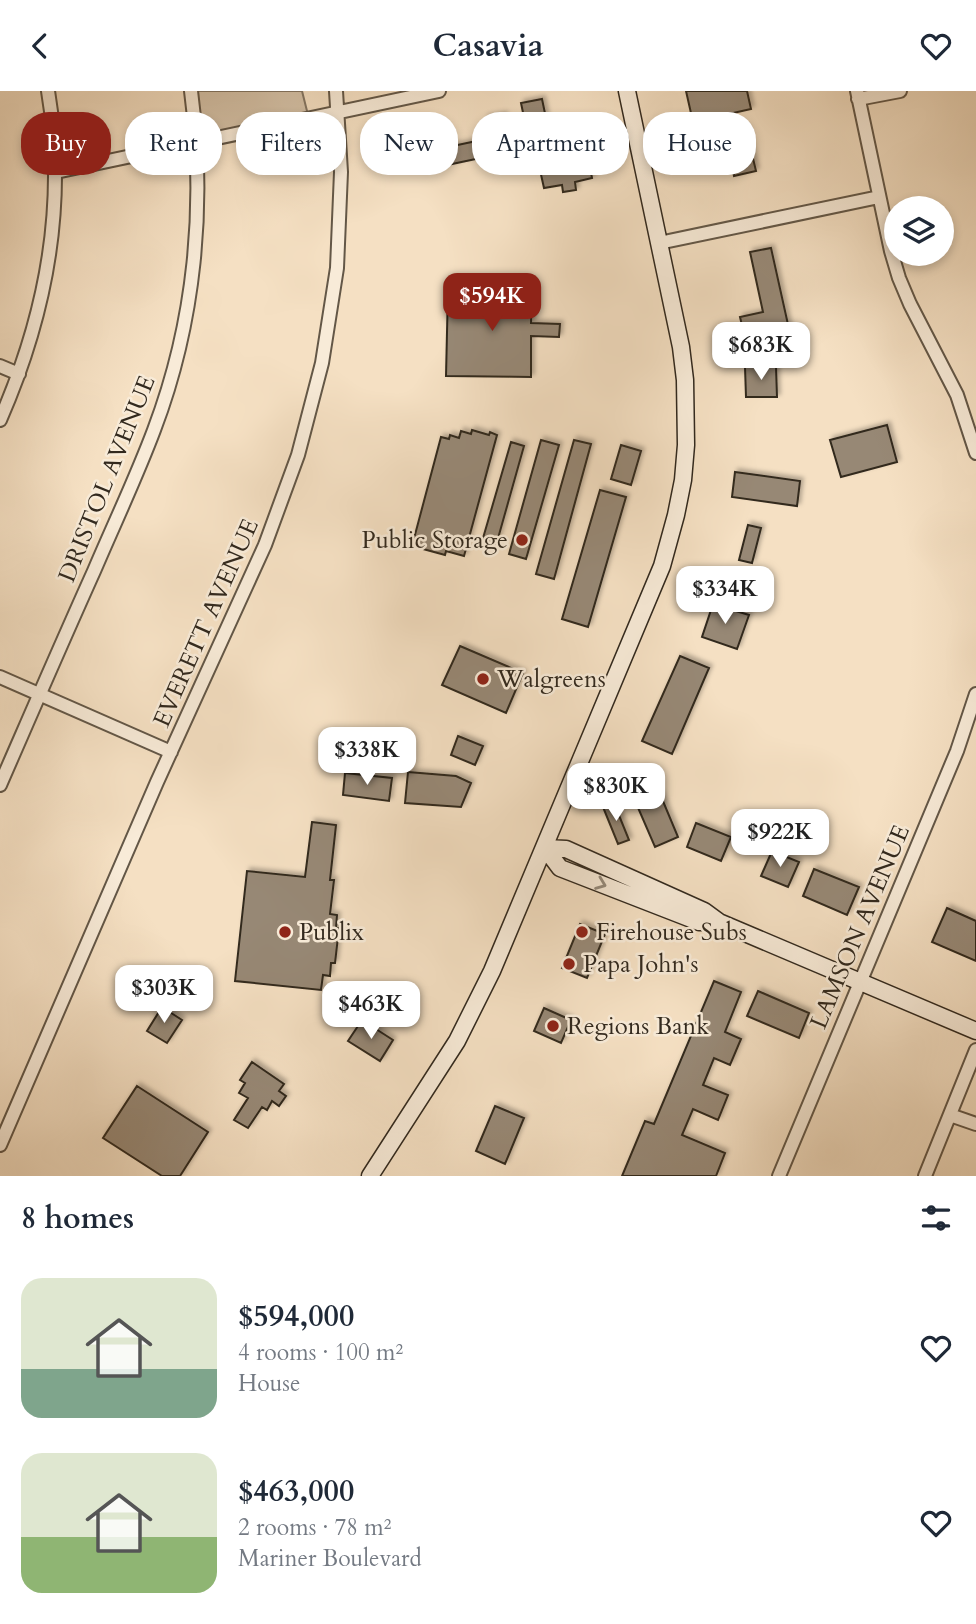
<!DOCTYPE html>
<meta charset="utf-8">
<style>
:root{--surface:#fff;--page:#f2f2f3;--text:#1f2937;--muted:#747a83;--accent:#8f2418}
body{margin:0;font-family:Cardo,serif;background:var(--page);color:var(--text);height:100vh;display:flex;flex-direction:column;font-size:26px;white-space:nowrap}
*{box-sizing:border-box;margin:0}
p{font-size:23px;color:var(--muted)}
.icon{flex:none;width:38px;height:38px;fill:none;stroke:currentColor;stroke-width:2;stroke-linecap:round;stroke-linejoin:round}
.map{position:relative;height:1085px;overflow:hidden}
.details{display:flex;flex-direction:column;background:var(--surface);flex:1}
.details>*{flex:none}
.top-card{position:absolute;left:21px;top:21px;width:934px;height:63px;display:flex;gap:14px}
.fabs{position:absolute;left:884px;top:105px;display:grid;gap:14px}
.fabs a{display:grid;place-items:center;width:70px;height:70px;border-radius:50%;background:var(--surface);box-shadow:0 4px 10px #0003;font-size:35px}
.price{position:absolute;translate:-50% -60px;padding:0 16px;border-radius:14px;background:#fff;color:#222;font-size:23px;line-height:46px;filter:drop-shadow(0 2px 4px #0008)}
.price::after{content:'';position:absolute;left:50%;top:42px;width:21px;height:16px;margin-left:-10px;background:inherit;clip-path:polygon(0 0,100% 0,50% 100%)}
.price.active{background:var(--accent);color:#fff}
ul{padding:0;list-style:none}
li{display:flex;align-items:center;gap:21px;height:175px;padding:0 21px}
li span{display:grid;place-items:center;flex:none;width:196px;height:140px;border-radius:21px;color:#555}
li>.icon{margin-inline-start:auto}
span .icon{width:84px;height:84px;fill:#fffc;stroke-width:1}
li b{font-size:30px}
h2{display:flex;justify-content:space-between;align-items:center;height:84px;padding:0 21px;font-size:30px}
.chip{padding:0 24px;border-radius:28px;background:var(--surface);box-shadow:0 4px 10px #0003;font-size:24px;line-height:63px}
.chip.active{background:var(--accent);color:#fff}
header{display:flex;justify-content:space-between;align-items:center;height:91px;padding:0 21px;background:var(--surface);font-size:32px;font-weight:600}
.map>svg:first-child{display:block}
.green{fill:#d4c1a7;stroke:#837562;stroke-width:2}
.building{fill:#978874;stroke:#32291e;stroke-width:2;filter:url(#shadow)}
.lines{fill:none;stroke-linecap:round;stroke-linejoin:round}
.minor-casing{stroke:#635747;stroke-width:16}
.secondary-casing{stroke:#32291e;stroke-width:19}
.minor{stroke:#f8ebd8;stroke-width:12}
.secondary{stroke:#f8ebd8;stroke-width:16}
.oneway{stroke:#958a7b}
.poi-dot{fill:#8f2418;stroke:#f8ebd8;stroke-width:2.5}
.labels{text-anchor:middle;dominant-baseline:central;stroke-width:5;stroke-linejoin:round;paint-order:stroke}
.street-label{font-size:24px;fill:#32291e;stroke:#f8ebd8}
.poi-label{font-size:24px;fill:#32291e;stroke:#f8ebd8;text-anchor:start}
</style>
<header><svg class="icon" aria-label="back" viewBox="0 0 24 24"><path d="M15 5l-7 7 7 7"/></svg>Casavia<svg class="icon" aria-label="heart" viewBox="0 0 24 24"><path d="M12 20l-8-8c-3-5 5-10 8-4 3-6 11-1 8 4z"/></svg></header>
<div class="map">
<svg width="976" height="1085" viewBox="0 0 976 1085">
<defs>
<filter id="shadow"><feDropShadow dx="3" dy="-3" stdDeviation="2" flood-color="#0004"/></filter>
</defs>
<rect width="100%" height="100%" fill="#f5e0c3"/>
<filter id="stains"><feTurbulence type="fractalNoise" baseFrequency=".00286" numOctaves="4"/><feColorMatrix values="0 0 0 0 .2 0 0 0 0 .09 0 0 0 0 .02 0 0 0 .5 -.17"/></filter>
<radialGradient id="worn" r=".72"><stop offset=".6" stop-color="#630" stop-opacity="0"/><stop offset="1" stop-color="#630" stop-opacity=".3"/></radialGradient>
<path class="green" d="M188,0H302L308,24L195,50Z"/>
<path class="building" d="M686,0H747L751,18L693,31Z
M542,8L547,32L526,36L521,12Z
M504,24L511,61L493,64L486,27Z
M441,37L449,74L431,78L423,41Z
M544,37L547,49L554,48L556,56L536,60L532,39Z
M746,38L756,80L734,85L730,65L696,72L691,50Z
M486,48L490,65L452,73L448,56Z
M587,60L592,87L575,91L576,99L563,101L562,94L544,97L538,70Z
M771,157L789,238L745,247L740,226L763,221L750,161Z
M448,198L532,199L531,232L560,233L559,246L531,245V286L446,285Z
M745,276H776L777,306H746Z
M887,334L897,371L841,386L830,349Z
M472,339L489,344L490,341L497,344L464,465L446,460L445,464L412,455L441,346L449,348L450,344L459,347L461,340L471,343Z
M541,349L559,354L526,468L509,463Z
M574,349L591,353L554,488L536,483Z
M511,351L524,355L495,458L481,454Z
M621,354L641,360L631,394L611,388Z
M735,381L800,390L797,415L732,406Z
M600,399L626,406L588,536L562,528Z
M748,434L761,437L752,472L739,469Z
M713,513L749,524L737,558L702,546Z
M460,555L523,582L506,622L442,594Z
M680,565L709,577L672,663L642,650Z
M458,645L483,655L475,674L451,664Z
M408,681L456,685L471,692L461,716L405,712Z
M345,682L392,687L389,710L343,704Z
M660,703L678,746L655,756L636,712Z
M614,712L629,749L618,753L603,716Z
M312,731L336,734L330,789H334L330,823L337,824L336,837H339L335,872H331L330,885L323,884L321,899L235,890L247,780L305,786Z
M696,732L731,746L721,770L687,756Z
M772,760L799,771L788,796L761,785Z
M814,778L859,796L847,824L803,805Z
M947,817L976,830V870L932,851Z
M580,833L605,843L587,887L562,877Z
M714,890L741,901L725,941L741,948L730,974L714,967L703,994L728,1004L718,1029L693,1018L682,1044L725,1062L716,1085H622L645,1030L654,1033Z
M758,900L809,922L799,947L747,925Z
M162,916L182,929L167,952L147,940Z
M544,917L571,929L561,952L534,940Z
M362,929L393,949L380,970L348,950Z
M252,971L284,993L279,1000L286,1005L279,1015L272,1010L267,1019L262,1016L248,1037L234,1029L248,1007L239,1002L245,992L240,989Z
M137,995L208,1041L180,1085H162L103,1047Z
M495,1015L524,1027L505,1073L476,1060Z"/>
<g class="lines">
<g class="minor-casing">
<path id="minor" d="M857,0L891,160L899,187L910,213L957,304L976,362
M858,8L900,0
M56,81L439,0
M659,152L879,106
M0,275L19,283
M0,329C46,224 67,113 48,0
M0,586L171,661
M0,694C31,623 62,551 94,480C114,433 136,387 154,339C195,231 206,114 191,0
M950,1024L976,1033
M0,1054L157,691L265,454L298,364L322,272L337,177L341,81L336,0
M779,1085L957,660L976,603
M925,1085L976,959"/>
</g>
<g class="secondary-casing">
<path id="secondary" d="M545,757L566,758L704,820L719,831L976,940
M545,757L560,777L699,831H719
M370,1085L457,950L492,880L662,475L676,424L683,389L686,354L685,289L681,256L627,0"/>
</g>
<use href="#minor" class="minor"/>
<use href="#secondary" class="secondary"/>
</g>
<defs><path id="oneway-chevron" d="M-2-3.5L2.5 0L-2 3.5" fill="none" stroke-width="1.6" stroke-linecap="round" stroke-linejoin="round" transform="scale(1.75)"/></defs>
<use class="oneway" href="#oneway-chevron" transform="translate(601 793) rotate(21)"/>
<g class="poi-dot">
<circle cx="522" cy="449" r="7"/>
<circle cx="483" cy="588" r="7"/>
<circle cx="285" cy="841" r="7"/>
<circle cx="582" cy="841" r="7"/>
<circle cx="569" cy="873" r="7"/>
<circle cx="553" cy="935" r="7"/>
</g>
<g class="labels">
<g class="street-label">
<text transform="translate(107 388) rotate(-68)">DRISTOL AVENUE</text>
<text transform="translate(206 532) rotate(-66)">EVERETT AVENUE</text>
<text transform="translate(860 836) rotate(-67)">LAMSON AVENUE</text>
</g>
<g class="poi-label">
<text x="508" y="449" text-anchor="end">Public Storage</text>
<text x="497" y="588">Walgreens</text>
<text x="299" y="841">Publix</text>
<text x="596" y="841">Firehouse Subs</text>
<text x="583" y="873">Papa John's</text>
<text x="567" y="935">Regions Bank</text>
</g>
</g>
<rect width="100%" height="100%" filter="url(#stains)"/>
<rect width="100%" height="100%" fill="url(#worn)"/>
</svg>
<div class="fabs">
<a><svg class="icon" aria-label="layers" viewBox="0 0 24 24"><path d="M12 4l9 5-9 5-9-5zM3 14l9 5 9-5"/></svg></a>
</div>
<b class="price active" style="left:492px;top:242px">$594K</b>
<b class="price" style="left:761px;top:291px">$683K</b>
<b class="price" style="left:725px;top:535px">$334K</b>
<b class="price" style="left:367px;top:696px">$338K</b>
<b class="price" style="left:616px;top:732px">$830K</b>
<b class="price" style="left:780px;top:778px">$922K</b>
<b class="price" style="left:164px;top:934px">$303K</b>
<b class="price" style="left:371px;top:950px">$463K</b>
<div class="top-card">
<a class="chip active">Buy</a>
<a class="chip">Rent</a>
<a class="chip">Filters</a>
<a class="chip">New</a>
<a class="chip">Apartment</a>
<a class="chip">House</a>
</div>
</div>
<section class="details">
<h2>8 homes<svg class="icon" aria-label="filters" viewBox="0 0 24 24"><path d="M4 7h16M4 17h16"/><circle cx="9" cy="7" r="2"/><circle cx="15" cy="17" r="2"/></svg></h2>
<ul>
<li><span style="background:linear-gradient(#dfe7d0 65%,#7fa58c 0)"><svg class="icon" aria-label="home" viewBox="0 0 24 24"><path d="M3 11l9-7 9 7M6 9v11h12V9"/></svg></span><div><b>$594,000</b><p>4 rooms · 100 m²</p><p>House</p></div><svg class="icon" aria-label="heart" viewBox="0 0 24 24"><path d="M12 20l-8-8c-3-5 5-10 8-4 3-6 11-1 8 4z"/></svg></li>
<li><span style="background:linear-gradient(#dfe7d0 60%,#8fb573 0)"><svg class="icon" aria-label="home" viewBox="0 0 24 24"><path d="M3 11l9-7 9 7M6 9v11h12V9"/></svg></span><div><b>$463,000</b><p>2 rooms · 78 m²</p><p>Mariner Boulevard</p></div><svg class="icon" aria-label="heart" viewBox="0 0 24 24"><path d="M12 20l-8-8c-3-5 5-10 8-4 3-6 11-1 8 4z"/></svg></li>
</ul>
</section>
